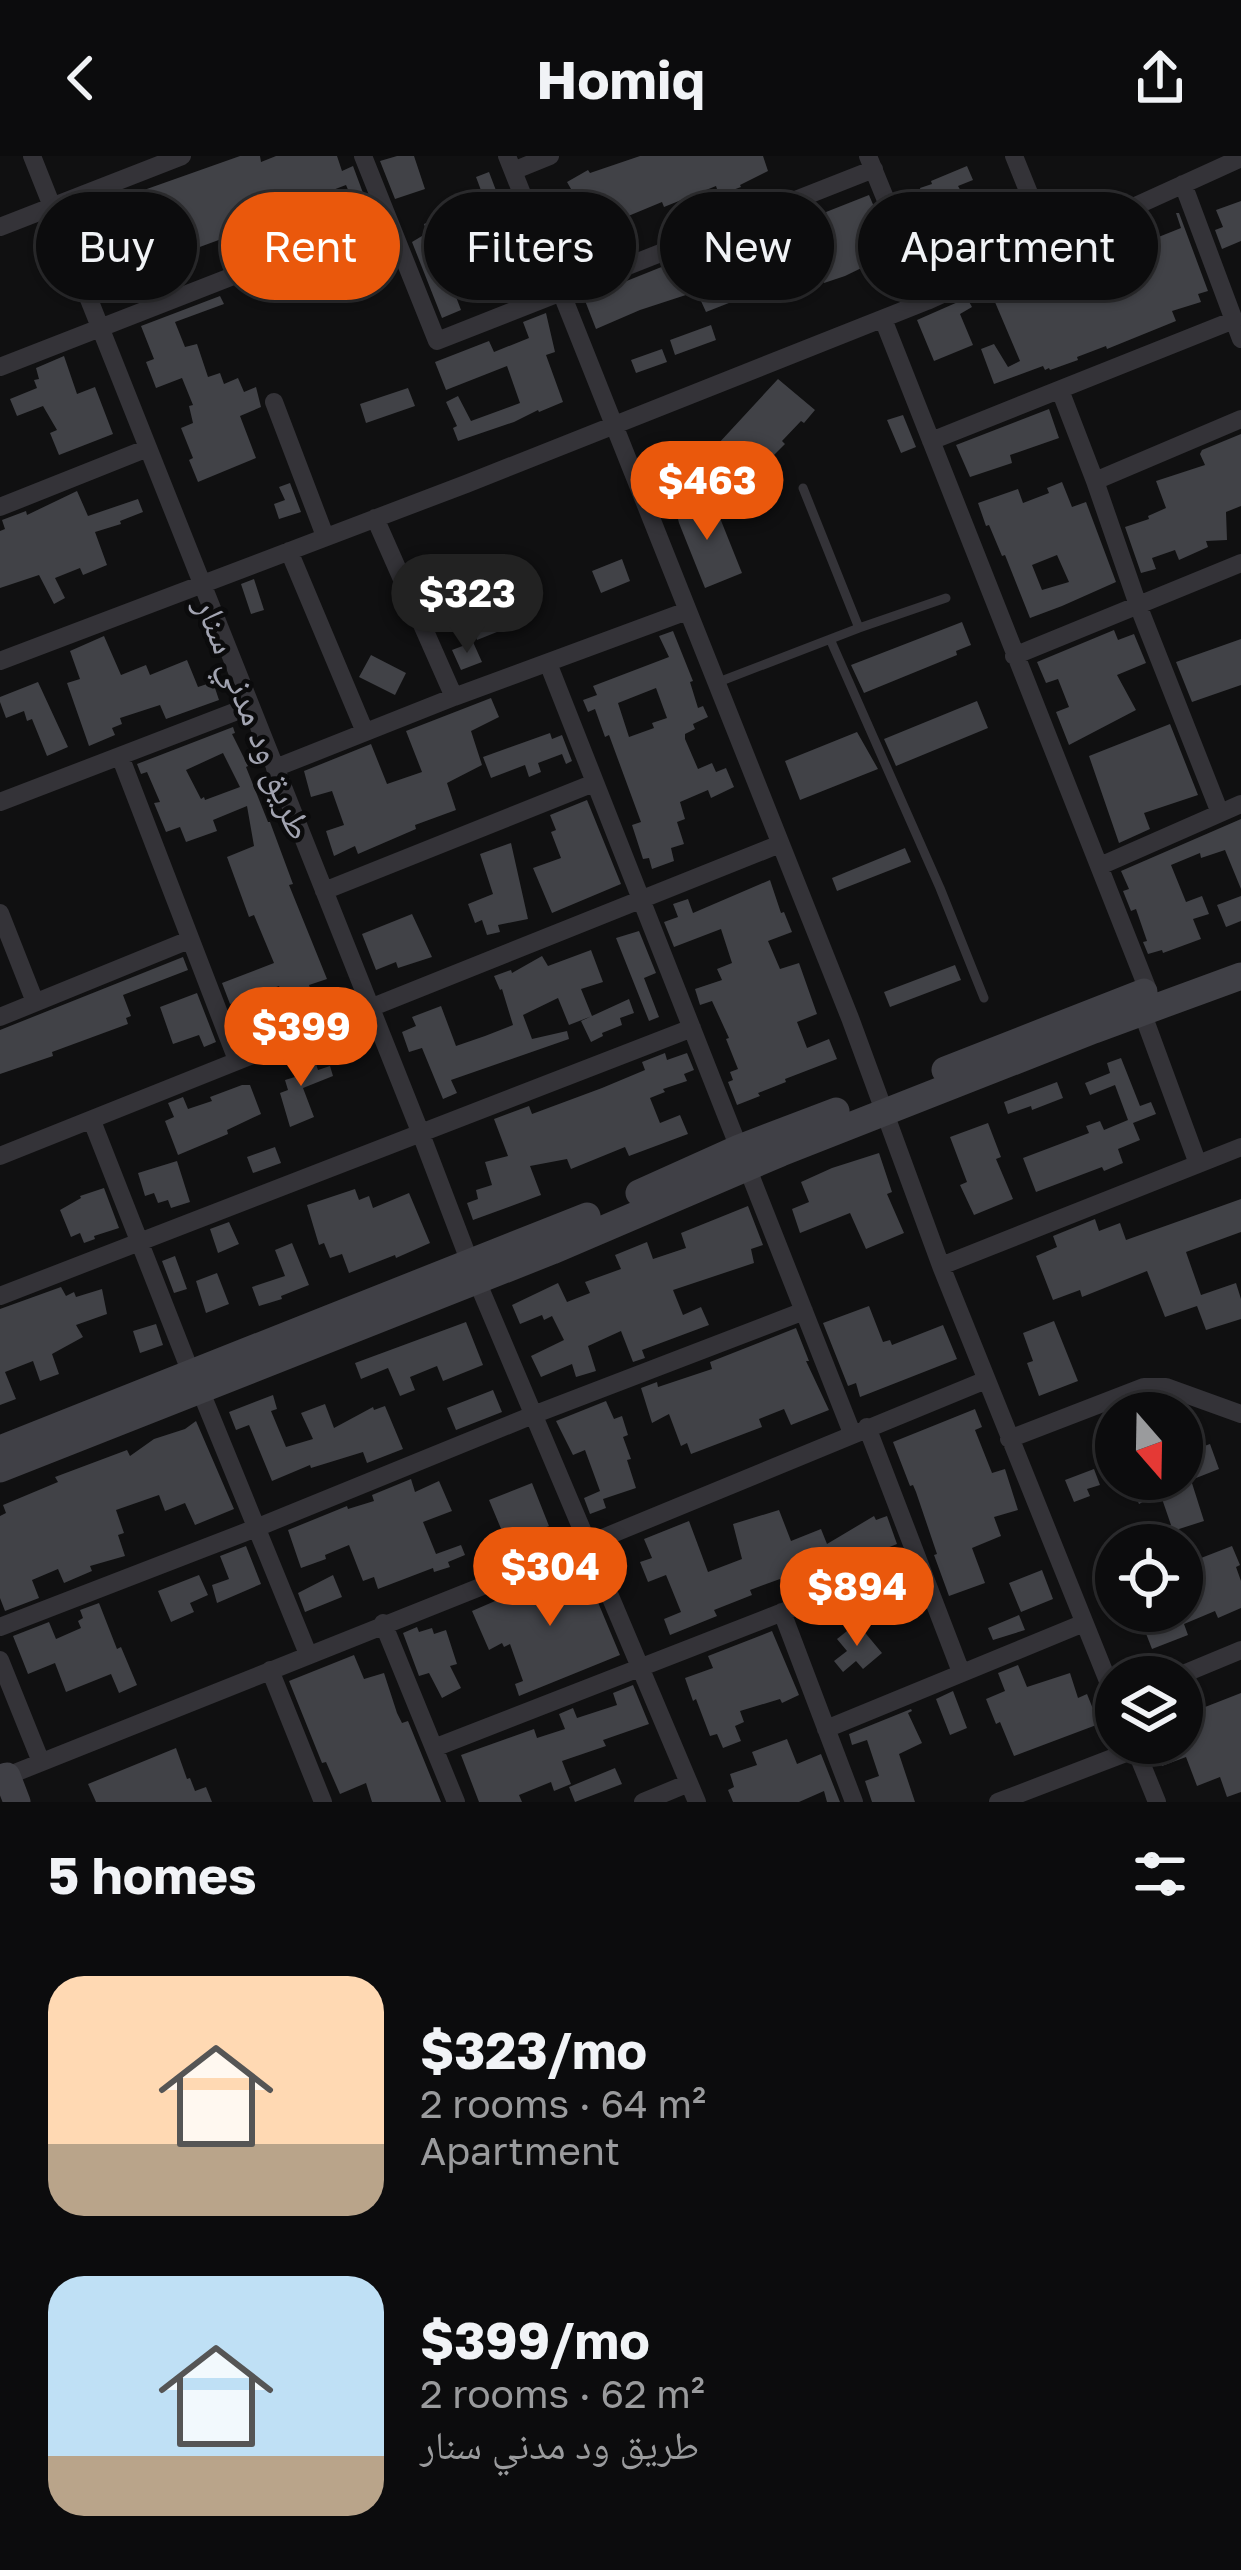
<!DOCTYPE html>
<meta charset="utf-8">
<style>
:root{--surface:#0c0c0d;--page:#151516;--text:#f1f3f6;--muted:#9a9b9d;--line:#2c2c2e;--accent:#ea580c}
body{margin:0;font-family:"Golos Text","Noto Naskh Arabic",sans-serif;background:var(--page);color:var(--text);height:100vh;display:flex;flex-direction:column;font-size:45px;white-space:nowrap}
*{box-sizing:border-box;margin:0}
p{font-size:39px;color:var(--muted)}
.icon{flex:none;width:66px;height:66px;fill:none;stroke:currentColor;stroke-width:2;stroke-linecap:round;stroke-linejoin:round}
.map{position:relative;height:1646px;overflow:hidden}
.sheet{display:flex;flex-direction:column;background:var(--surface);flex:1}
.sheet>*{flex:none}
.banner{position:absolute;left:36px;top:36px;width:1170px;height:108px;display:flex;gap:24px}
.needle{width:78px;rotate:160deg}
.controls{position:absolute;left:1095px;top:1236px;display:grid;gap:24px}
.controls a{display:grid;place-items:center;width:108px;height:108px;border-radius:50%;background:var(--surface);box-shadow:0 3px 9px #0004,0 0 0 3px var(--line);font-size:60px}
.price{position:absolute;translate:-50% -102px;padding:0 27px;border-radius:42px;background:var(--accent);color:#fff;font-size:39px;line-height:78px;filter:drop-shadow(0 3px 6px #0008)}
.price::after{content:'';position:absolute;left:50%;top:72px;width:36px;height:27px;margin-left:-18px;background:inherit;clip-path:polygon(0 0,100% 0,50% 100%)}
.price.on{background:#222;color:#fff}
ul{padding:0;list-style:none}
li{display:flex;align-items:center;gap:36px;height:300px;padding:0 48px}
li span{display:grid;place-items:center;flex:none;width:336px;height:240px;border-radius:36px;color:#555}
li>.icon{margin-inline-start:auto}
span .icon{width:144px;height:144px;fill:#fffc;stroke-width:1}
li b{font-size:51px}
h2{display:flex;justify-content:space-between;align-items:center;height:144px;padding:0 48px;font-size:51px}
.chip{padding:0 42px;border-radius:54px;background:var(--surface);box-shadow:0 3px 9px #0004,0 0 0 3px var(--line);font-size:42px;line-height:108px}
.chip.on{background:var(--accent);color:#fff}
header{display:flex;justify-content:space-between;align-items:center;height:156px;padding:0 48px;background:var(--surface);font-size:54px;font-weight:700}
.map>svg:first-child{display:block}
.building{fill:#414247;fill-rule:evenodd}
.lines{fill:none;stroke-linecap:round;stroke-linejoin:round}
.lane{stroke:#343338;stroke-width:9}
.street{stroke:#343338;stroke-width:18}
.secondary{stroke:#404046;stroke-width:27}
.labels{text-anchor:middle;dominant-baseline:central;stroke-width:9;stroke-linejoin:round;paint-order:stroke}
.street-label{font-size:36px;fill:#a2a4b1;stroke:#0b0b0c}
</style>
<header><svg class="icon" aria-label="back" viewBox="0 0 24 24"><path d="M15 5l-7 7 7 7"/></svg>Homiq<svg class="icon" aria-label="share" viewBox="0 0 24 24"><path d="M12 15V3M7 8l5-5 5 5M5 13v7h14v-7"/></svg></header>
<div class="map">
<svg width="1241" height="1646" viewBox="0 0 1241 1646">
<rect width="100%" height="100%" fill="#101011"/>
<path class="building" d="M240,0H260L261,6L276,0H337L342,15L353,10L366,45L355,50L346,29L309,43L313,55L299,59L295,47L254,62L257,70L159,106L166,123L113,144L107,127L113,124L105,103L119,97L117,94L144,83L134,51L148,46L144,34Z
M397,0H414L425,33L395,43L380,5Z
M640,0H763L768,15L740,29L741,31L719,39L716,30L664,51L662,46L609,68L619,92L610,95L613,101L581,114L563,68L586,59L567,26L588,14L590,17Z
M967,10L973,24L958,30L962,37L940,45L946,63L913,76L905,54L924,47L920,32L932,28L931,25Z
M489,16L520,98L485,110L484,106L450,125L461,154L442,162L412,86L427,77L424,68L453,57L450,50L482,37L476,21Z
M869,39L889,86L876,93L880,103L845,120L824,127L822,120L802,129L787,89L755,101L760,113L743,119L734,94L771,80L767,70L786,62L791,78L829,65L826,56Z
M1241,45V85L1222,93L1215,74L1223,71L1216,54Z
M1176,57H1179L1208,135L1198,138L1201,146L1172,155L1176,165L1107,193L1106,190L1077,201L1078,204L1050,214L1049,212L1045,214L1043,210L994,228L981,193L994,188L1008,211L1020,205L989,132L1037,113L1044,133L1089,115L1100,142L1123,131L1110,100L1132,91L1131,82L1153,74L1156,82L1181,72Z
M684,102L692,137L640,154L596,173L584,142Z
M734,131L739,143L706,156L701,145Z
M220,140L224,148L175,166L185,191L197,188L208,221L220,217L224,228L238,222L244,236L256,231L261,251L240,260L256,302L198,326L189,304L193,302L181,272L193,267L189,250L193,249L182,222L156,232L146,206L154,203L141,170Z
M967,142L972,151L960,158L973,189L934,205L917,164Z
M546,157L555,196L546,199L563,246L539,256L538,254L514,266L458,285L453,272L457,270L446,246L458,240L471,265L520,247L507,210L446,234L435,206L489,185L494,196L529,182L523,166Z
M711,169L716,184L675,199L670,184Z
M662,193L667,206L636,217L631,204Z
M64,200L77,238L95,231L113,278L59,299L50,277L57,274L43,250L17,260L10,243L37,232L34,224L39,223L36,212Z
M778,223L815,254L804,267L801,265L782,285L785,288L752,321L718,288Z
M408,232L415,250L366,267L360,248Z
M1049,253L1059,282L1010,299L1012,307L970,321L956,289Z
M903,259L916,291L901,297L887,264Z
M1241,278V350L1226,356L1227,384L1206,385L1208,391L1179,404L1175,394L1152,402L1156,413L1141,417L1125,371L1149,363L1148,360L1166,352L1156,325L1205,309L1200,298L1202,294Z
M1062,326L1072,351L1086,346L1116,426L1062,450L1030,462L1005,399L1002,400L989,369L986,370L978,347L1018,333L1023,347L1049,337L1047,332ZM1057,399L1069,426L1042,434L1032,409Z
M290,327L301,356L279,363L274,348L285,344L279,331Z
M77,335L88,360L138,343L143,356L120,365L121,368L95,376L107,409L83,419L80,412L55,422L65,442L54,448L39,419L0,432V375L5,373L2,364L26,355L27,359Z
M693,341L698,359L716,352L742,417L705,432L679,367L674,347Z
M622,403L630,425L601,437L592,415Z
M254,423L264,454L251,458L241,428Z
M522,431L534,461L477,484L465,455Z
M962,466L971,489L956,495L957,499L864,537L851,509Z
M1114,474L1118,484L1134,478L1146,507L1117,519L1136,554L1069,589L1056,556L1069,551L1058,523L1046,527L1037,506Z
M673,475L693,525L690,526L698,552L703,550L708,561L693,568L695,573L685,578V583L698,613L712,607L716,616L726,612L734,631L711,642L708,634L680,646L685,663L677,666L684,688L671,692L674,705L652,713L649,702L643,703L632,669L641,666L609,579L605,581L595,553L588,556L583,544L597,539L593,530L669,501L659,480ZM656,532L667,562L652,567L654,572L629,581L618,547Z
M104,480L121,519L146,509L150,519L187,504L198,531L213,526L219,544L166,563L160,549L120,562L122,568L112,572L115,579L89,590L67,527L80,523L70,495Z
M1241,483V529L1192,546L1176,506Z
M473,486L482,506L461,514L452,494Z
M371,499L406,517L395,539L359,521Z
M38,526L68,591L47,600L32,563L27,565L24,555L6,562L0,546V541Z
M491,542L499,561L471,575L482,609L447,627L456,654L415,669L416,673L358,698L355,690L334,700L326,675L344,669L332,635L311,641L304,615L371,588L387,628L422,616L406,575Z
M977,545L988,572L896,610L884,583Z
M1170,568L1198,639L1144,657L1150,673L1119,687L1089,600Z
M233,571L235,577L232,578L248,610L246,611L268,666H270L293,728L289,729L327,823L309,829L317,851L289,861L279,830L230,848L222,827L274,807L254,759L249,761L227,701L254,690L247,650L213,664L217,675L186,686L180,671L166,676L154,647L160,646L147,616L141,618L137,608ZM223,597L240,631L205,644L204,641L201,643L186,614Z
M857,576L878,613L800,644L785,605Z
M550,577L552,583L562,579L572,605L566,608L562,598L538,607L541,616L529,621L525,609L491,622L483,601Z
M587,644L621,728L552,757L533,712L561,702L551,676L556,674L550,659Z
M1241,663V733L1225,694L1201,702L1200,697L1171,709L1186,746L1202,740L1209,758L1193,763L1201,783L1163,797L1162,794L1148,798L1143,786L1147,785L1136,753L1131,755L1123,735L1129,733L1121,715Z
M511,687L528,763L498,769L500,776L487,779L482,764L475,767L468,748L493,738L480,698Z
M905,692L911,706L837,735L832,722Z
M770,724L781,757L784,756L792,776L768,785L780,813L799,807L817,858L797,866L807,892L829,883L837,903L785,923L786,926L758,937L760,940L737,949L728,926L733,924L730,916L738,913L726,883L729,882L712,845L700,849L695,833L722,824L717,813L732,807L721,773L674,791L664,766L678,761L673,748L688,743L693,757Z
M1241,740V765L1226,771L1217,749Z
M412,758L432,801L398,812L396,806L376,814L362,778Z
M639,775L656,817L644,822L659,861L649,865L616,782Z
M591,794L603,826L581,833L592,860L569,869L558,842L523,859L532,883L567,875L569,883L451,924L457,937L443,943L422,892L409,896L402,876L416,870L412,861L441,850L456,890L485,880L513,869L502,833L500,834L494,820L511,814L512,817L542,800L548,810Z
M183,801L188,814L123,839L131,860L126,862L128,868L52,896L53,900L0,918V874Z
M955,809L961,824L890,851L884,836Z
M197,837L216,886L204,891L199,879L173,888L160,851Z
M629,843L634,857L620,862L622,869L602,877L603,880L591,886L581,865Z
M300,895L307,911L316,908L318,914L330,910L333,920L303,932L314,961L290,971L280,937L288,934L285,924L295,921L287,900Z
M665,897L667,904L687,897L694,914L684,918L687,925L663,933L665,936L650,942L660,967L680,959L688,978L629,1000L625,991L571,1013L567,1003L530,1010L541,1039L473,1064L467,1047L478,1043L476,1034L492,1029L485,1006L508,1000L494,963L529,950L532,958L602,932L645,914L642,906Z
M1121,902L1140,950L1151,946L1156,958L1133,967L1140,984L1118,993L1123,1007L1104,1015L1102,1011L1036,1036L1023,1002L1089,977L1086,970L1100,965L1104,974L1128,964L1115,929L1090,939L1085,927L1110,917L1107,907Z
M1057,926L1063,942L1032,954L1031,950L1008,958L1004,946Z
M242,929H250L261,958L227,974L228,978L178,999L165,965L174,961L168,947L183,941L188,953L212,945L210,941Z
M988,967L1001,1001L996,1003L1013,1043L974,1059L960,1029L967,1026L950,981Z
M275,991L281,1007L253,1017L247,1001Z
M879,997L892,1036L887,1038L904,1077L866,1093L850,1057L800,1077L792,1053L809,1046L801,1026L832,1012Z
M177,1005L190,1046L171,1052L168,1044L158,1047L154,1037L145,1040L138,1017Z
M104,1032L119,1072L94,1080L95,1083L84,1087L80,1077L71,1081L60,1054L81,1042L80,1040Z
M355,1033L359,1044L369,1040L373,1052L409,1037L430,1087L396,1102L395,1099L349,1117L342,1098L330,1102L324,1087L319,1089L307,1049Z
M1241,1043V1076L1186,1096L1201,1139L1236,1127L1241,1143V1163L1206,1174L1197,1150L1165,1161L1147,1115L1082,1141L1080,1134L1053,1144L1036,1100L1057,1091L1053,1080L1095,1063L1099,1075L1120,1067L1126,1084Z
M748,1050L763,1089L751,1093L754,1107L673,1134L683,1159L701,1151L709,1169L642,1194L645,1202L633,1206L621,1175L588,1190L596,1215L576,1221L572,1208L541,1221L531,1200L564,1184L552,1160L544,1164L542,1159L520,1168L512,1149L558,1127L567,1146L590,1137L585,1126L621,1113L615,1099L647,1086L653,1103L686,1092L681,1077Z
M229,1066L239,1088L218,1097L210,1073Z
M292,1087L309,1129L281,1140L282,1143L259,1150L252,1131L285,1120L275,1094Z
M175,1100L187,1133L174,1137L162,1105Z
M217,1117L229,1148L206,1157L196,1125Z
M61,1131L66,1140L74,1136L76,1141L102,1133L107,1158L76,1169L83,1181L52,1198L59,1218L40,1225L33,1205L5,1216L16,1243L0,1249V1153Z
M869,1150L883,1186L890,1184L892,1189L943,1169L957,1203L860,1241L856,1227L848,1230L823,1167Z
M1054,1165L1078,1225L1039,1240L1027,1207L1033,1205L1023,1177Z
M466,1166L483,1209L443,1225L437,1210L410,1221L415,1234L400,1240L388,1212L361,1223L355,1207Z
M156,1168L163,1189L140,1197L133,1175Z
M796,1172L809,1205H806L829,1254L791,1269L784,1253L759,1263L762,1271L691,1298L687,1287L681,1290L669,1258L652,1267L641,1232L657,1226L658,1231L712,1213L710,1206Z
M493,1234L502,1256L456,1274L447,1252Z
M273,1239L277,1253L271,1255L286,1291L313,1283L301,1257L325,1248L334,1272L373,1251L374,1254L385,1250L403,1293L367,1307L363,1296L311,1312L310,1309L272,1325L249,1269L236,1274L229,1256Z
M1147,1244H1164L1192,1255L1187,1257H1117Z
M606,1245L614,1263L622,1260L628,1279L623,1281L631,1303L627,1304L636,1332L603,1343L606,1352L590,1358L584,1342L600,1335L585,1294L573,1299L556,1265Z
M975,1253L982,1271L975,1274L992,1317L1005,1313L1018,1354L994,1361L1001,1380L972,1392L985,1427L949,1440L934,1399L937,1398L916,1336L913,1329L910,1330L893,1286Z
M196,1265L234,1353L195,1369L185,1347L165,1355L159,1339L116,1354L124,1377L118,1379L125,1400L90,1410L92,1415L64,1427L58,1413L32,1424L39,1442L5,1455L0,1442V1360L6,1357L3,1349L58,1326L55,1321L127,1294L130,1300L154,1283L185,1273Z
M1210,1288L1219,1313L1191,1324L1204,1365L1179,1373L1184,1389H1123L1171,1369L1160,1337L1139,1348L1136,1341L1131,1343L1125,1331L1140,1323H1182V1298Z
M1094,1313L1100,1329L1087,1333L1090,1340L1074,1346L1065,1324Z
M411,1323L415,1336L439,1325L452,1355L423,1366L436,1398L461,1389L465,1399L448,1406L450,1411L434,1416L433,1412L378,1433L374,1421L363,1425L349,1389L325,1399L326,1403L301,1412L288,1374L347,1350L348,1353L374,1345L372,1339Z
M532,1327L549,1370L507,1387L489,1344Z
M779,1354L791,1385L821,1373L827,1388L874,1360L876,1364L887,1360L897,1388L862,1402L863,1406L833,1418L829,1406L794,1420L798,1431L785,1436L780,1423L750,1434L752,1439L714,1454L717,1460L670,1479L664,1463L681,1456L666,1419L648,1426L640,1406L652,1402L644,1383L689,1365L708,1416L742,1403L733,1368Z
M246,1390L261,1428L217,1447L212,1429L229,1423L220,1400Z
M1232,1390L1240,1409L1236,1411L1241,1425V1452L1218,1462L1215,1455L1184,1468L1188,1479L1152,1493L1140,1462L1158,1455H1182V1446L1196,1440L1183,1409Z
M582,1408L620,1499L519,1540L515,1528L523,1525L510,1488L504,1491L502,1487L489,1494L472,1455L502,1442V1440L554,1422L553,1419Z
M1042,1414L1053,1443L1021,1456L1009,1427Z
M199,1419L208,1439L190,1447L194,1456L171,1466L158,1435Z
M333,1419L342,1441L305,1456L298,1437Z
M99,1447L117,1493L121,1491L137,1529L119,1537L111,1518L66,1536L55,1507L28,1518L13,1480L49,1466L56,1483L81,1472L78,1465L83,1462L80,1454Z
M1019,1459L1025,1474L993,1484L988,1472Z
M857,1467L882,1497L863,1513L856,1505L843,1516L834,1505L847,1495L837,1483Z
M417,1471L419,1476L432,1472L434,1478L446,1474L457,1508L450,1510L461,1532L442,1542L429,1517L419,1520L403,1477Z
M772,1475L799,1539L782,1547L780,1543L740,1555L744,1566L735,1570L741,1585L723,1592L717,1578L710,1580L696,1543L693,1545L685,1522L713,1512L708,1500Z
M354,1499L364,1523L384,1517L397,1557L402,1567L408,1565L441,1646H372L366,1627L340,1638L326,1606L322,1607L289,1525Z
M1018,1509L1027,1531L1070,1517L1078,1542L1087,1538L1099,1568L1014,1600L1000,1566L996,1568L986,1543L1005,1535L998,1517Z
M633,1529L649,1568L603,1584L606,1590L562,1605L571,1628L554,1635L551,1626L519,1639L522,1646H479L461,1599L534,1573L537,1582L565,1573L559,1558L573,1552L577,1562L617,1549L613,1537Z
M953,1535L967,1572L950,1579L936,1543Z
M1241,1537V1636L1227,1641L1220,1621L1197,1630L1186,1601L1162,1610L1153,1587H1182V1560Z
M911,1553L912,1555L908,1557L922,1587L899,1598L915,1646H872L865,1625L879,1620L867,1584L852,1589L849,1578Z
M787,1583L797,1608L821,1598L840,1646H827L824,1635L799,1646H733L728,1634L734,1631L730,1618L757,1609L752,1596Z
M176,1592L187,1623L190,1622L195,1635L206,1631L212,1646H96L88,1628Z
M615,1612L622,1628L575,1646L569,1631Z"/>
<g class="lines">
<path class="lane" d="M803,332L859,472
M830,483L940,732L984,842
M716,527L859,472L946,442"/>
<path class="street" d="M32,0L421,978L477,1125L697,1646
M363,0L437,185L874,13
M507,0L850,862L941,1110L1116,1545
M868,0L927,145
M1014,0L1050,89
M513,15L550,0
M1183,28L1241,183
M0,71L182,0
M883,163L1148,834
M0,211L387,60
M1060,234L1095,325L1138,449L1220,657
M274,246L325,380
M931,285L1234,164
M1095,325L1241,263
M0,351L148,292
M375,362L454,541
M289,395L365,576
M1014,500L1241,407
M0,505L466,328L927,145L1241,2
M548,507L739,992
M120,600L237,904
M275,612L454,541L687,455
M0,646L250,550
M1100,710L1241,648
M324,735L594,627
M0,757L35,846
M1142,856L1198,1008
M0,861L189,784
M92,965L191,1217
M0,1000L780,688
M747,1011L852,1277
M941,1110L1241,991
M0,1140L692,872
M201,1236L308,1498
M867,1271L961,1516
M1009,1283L1144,1231H1166L1241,1258
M782,1456L854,1646
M383,1467L456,1646
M0,1471L256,1372L533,1259L804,1155
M0,1504L41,1606
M270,1514L323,1646
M1176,1521L1241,1494
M826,1573L1084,1467
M1133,1587L1157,1646
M434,1592L916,1404
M7,1620L588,1388L986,1224
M643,1646L689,1627
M998,1646L1136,1593"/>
<path class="secondary" d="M945,914L1144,836
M639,1037L739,992L836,955
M0,1293L587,1060
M0,1313L552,1095L781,997L1094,874L1241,820
M0,1622L7,1620L17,1646"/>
</g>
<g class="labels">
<g class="street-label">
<text transform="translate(255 562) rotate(68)">طريق ود مدني سنار</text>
</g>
</g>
</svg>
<div class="controls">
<a><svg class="needle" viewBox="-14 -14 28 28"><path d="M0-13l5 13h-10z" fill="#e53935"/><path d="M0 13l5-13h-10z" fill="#9a9b9d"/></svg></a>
<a><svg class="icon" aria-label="locate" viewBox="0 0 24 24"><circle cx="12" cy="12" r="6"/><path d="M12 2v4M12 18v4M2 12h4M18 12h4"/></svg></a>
<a><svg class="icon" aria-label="layers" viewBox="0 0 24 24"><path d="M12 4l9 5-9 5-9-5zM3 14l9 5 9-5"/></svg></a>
</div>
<b class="price" style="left:707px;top:387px">$463</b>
<b class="price on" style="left:467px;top:500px">$323</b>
<b class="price" style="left:301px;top:933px">$399</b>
<b class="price" style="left:550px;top:1473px">$304</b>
<b class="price" style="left:857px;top:1493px">$894</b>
<div class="banner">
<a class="chip">Buy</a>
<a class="chip on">Rent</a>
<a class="chip">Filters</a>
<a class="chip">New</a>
<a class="chip">Apartment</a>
</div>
</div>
<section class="sheet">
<h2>5 homes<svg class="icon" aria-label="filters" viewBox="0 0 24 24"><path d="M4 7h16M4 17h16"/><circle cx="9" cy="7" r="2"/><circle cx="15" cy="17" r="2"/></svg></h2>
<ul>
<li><span style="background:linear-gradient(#ffd9b3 70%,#b9a48a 0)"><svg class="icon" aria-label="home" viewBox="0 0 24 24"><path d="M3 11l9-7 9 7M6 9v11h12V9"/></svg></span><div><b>$323/mo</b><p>2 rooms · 64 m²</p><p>Apartment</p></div></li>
<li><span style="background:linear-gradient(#bfe0f5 75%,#b9a48a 0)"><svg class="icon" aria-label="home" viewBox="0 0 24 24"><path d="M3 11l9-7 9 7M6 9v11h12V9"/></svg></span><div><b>$399/mo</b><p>2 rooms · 62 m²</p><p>طريق ود مدني سنار</p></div></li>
</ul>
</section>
